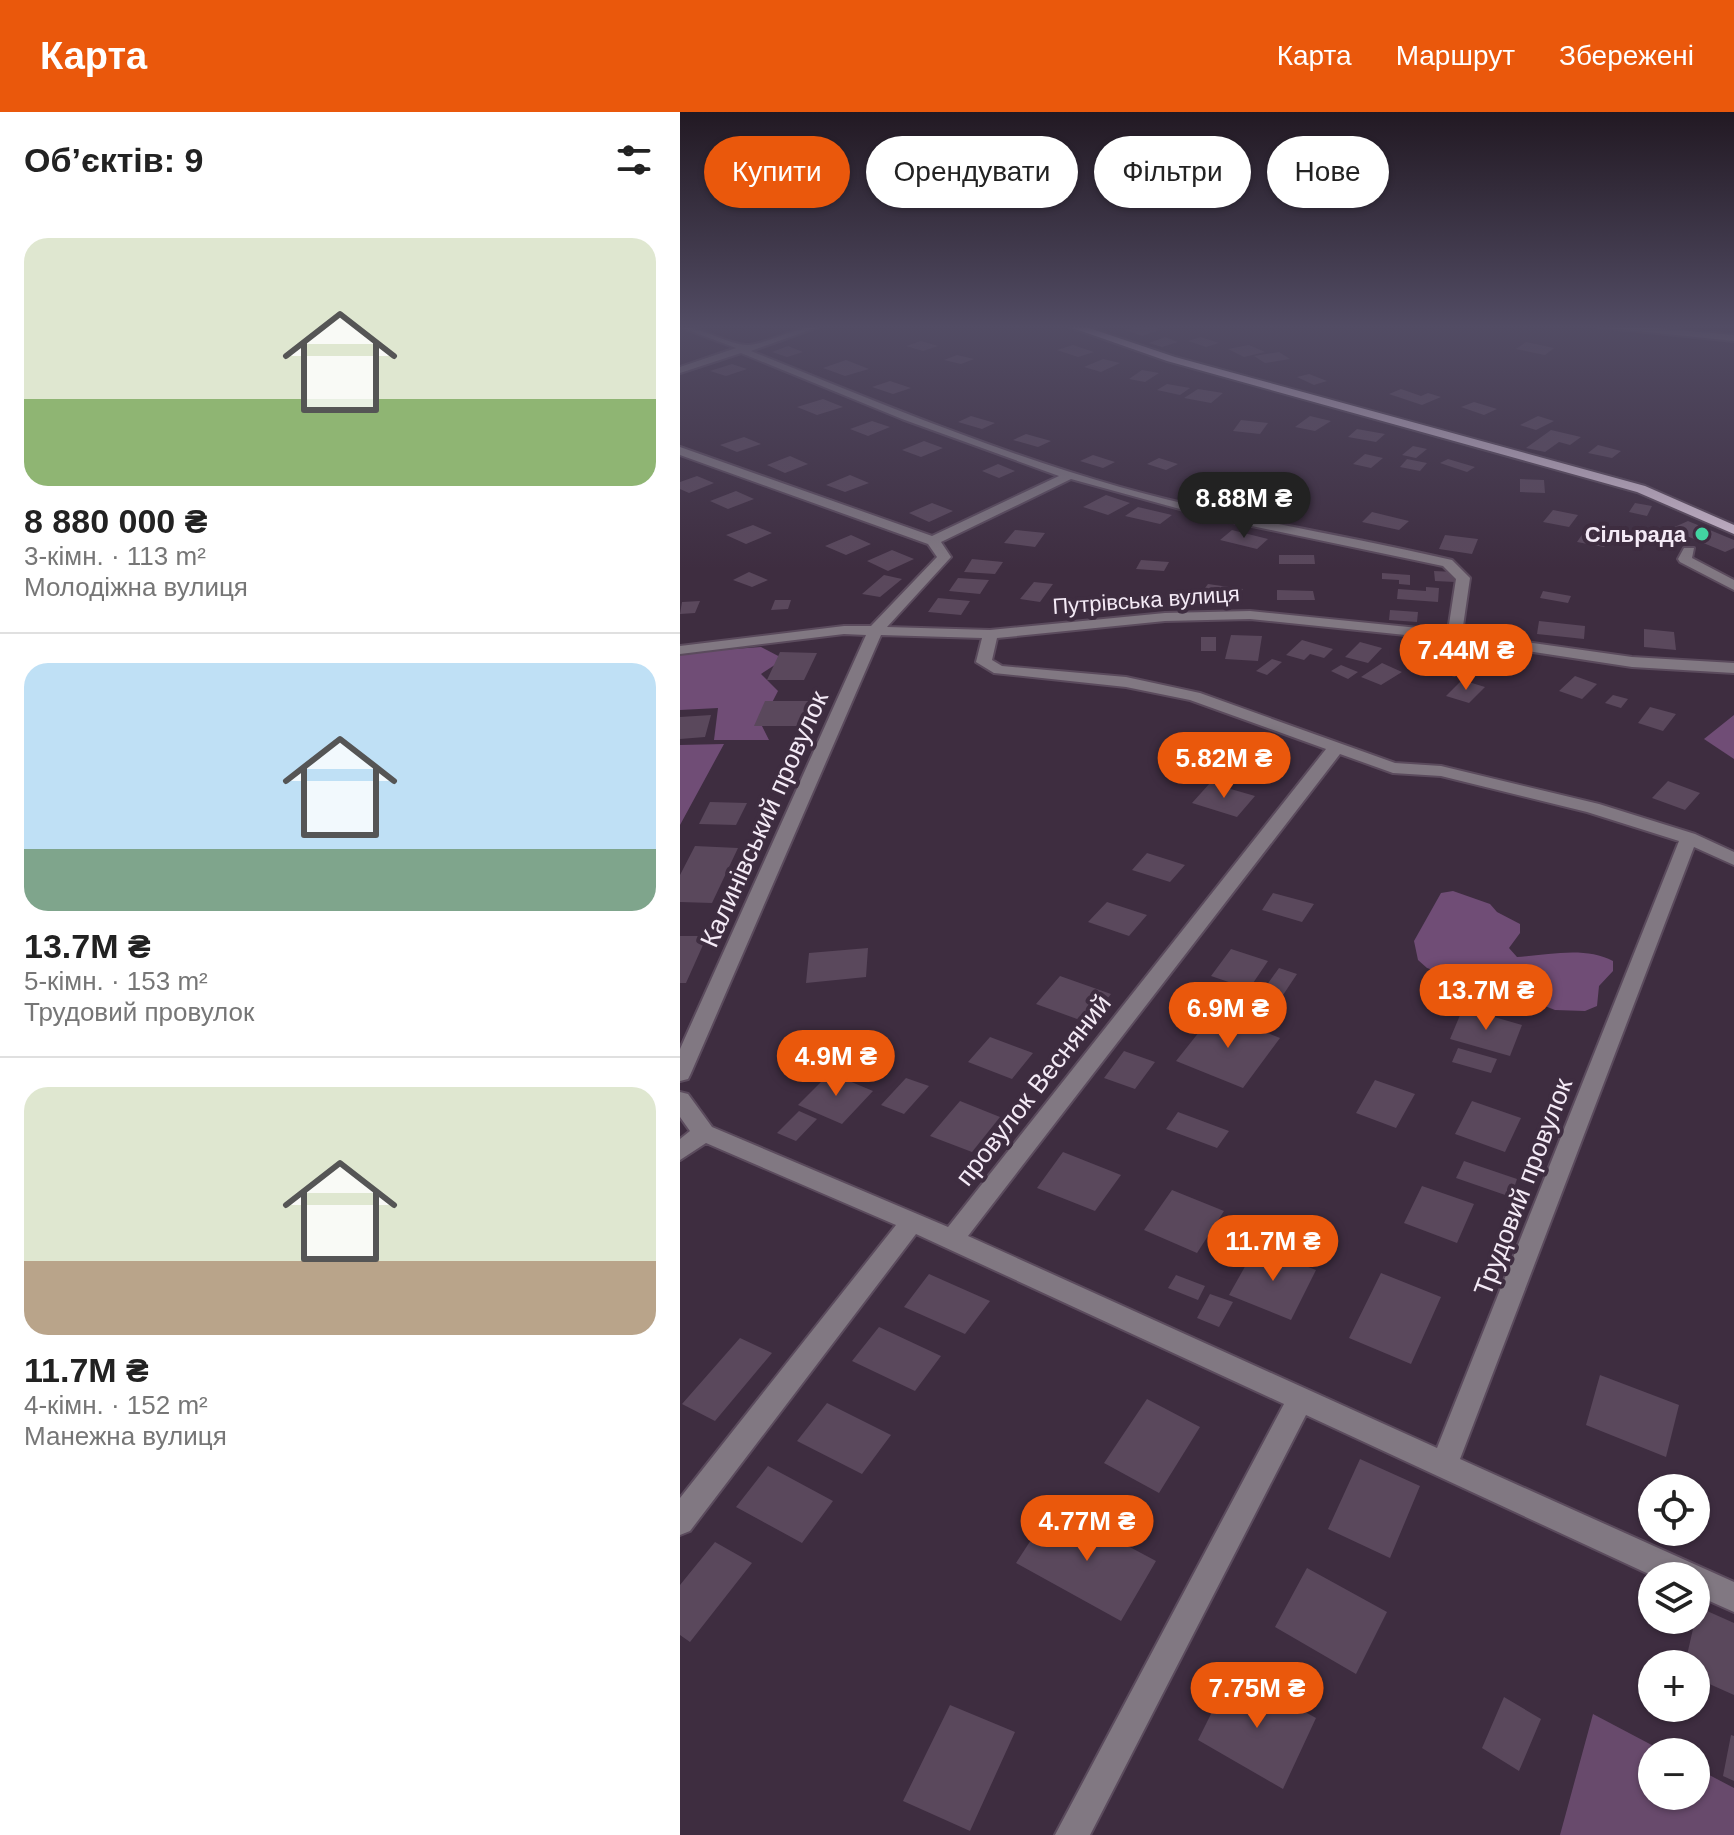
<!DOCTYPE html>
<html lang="uk">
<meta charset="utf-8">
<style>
:root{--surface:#fff;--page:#f6f6f6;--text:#222;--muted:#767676;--line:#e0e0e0;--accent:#ea580c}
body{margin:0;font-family:Helvetica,sans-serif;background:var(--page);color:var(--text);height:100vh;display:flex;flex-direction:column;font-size:30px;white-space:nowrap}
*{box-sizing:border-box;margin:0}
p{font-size:26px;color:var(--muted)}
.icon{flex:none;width:44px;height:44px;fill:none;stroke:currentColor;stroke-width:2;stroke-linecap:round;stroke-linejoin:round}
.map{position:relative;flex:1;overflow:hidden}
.panel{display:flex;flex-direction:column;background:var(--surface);width:680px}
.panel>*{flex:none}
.banner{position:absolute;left:24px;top:24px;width:760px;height:72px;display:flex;gap:16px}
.controls{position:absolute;left:958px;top:1362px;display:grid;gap:16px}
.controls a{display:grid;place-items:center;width:72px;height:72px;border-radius:50%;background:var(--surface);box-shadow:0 2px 6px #0004;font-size:40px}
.price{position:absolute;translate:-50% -68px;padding:0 18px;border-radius:28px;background:var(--accent);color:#fff;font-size:26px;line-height:52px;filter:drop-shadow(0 2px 4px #0008)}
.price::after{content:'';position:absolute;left:50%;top:48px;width:24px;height:18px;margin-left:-12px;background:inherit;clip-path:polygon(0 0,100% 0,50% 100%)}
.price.selected{background:#222;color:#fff}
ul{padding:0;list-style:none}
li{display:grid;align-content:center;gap:16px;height:424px;padding:0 24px}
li+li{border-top:2px solid var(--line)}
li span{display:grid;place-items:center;height:248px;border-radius:24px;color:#555}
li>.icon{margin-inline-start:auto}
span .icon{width:144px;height:144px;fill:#fffc;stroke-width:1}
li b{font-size:34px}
h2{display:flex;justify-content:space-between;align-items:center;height:96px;padding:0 24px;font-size:34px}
.tag{padding:0 28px;border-radius:36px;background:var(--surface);box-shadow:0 2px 6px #0004;font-size:28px;line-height:72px}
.tag.selected{background:var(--accent);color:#fff}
header{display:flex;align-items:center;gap:48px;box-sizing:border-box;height:112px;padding:0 40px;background:var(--accent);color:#fff}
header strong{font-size:38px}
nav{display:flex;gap:44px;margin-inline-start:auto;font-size:28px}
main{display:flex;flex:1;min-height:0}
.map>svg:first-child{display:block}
.green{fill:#684a6c}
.forest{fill:#704d76}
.building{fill:#5a485c}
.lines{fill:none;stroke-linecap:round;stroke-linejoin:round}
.minor-casing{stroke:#5b4b5d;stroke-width:4}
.major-casing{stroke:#5b4b5d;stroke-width:4}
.minor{fill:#817882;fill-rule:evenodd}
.major{fill:#cdbbcf;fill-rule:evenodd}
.poi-dot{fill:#42d4a1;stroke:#3e2d40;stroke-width:3}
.labels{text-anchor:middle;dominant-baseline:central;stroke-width:8;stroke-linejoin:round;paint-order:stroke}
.far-poi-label{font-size:22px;font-weight:bold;fill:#f4eaf6;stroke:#3e2d40;text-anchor:end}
.far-street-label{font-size:22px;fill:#f4eaf6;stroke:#3e2d40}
.street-label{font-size:26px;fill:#f4eaf6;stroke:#3e2d40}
</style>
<header>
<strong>Карта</strong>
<nav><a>Карта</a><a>Маршрут</a><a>Збережені</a></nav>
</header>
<main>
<section class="panel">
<h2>Об’єктів: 9<svg class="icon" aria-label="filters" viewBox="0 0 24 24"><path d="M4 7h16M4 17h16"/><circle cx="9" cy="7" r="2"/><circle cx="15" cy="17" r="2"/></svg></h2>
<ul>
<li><span style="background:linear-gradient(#dfe7d0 65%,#8fb573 0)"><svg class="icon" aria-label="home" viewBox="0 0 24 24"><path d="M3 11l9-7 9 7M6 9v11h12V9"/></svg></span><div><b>8 880 000 ₴</b><p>3-кімн. · 113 m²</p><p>Молодіжна вулиця</p></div></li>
<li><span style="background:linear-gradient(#bfe0f5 75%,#7fa58c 0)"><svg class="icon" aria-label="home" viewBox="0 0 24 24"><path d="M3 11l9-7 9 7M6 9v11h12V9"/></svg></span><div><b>13.7M ₴</b><p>5-кімн. · 153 m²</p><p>Трудовий провулок</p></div></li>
<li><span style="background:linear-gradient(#dfe7d0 70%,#b9a48a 0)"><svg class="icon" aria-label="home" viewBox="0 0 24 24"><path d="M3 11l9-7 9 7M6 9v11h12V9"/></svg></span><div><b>11.7M ₴</b><p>4-кімн. · 152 m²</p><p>Манежна вулиця</p></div></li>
</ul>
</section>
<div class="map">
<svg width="1054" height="1723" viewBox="0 0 1054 1723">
<rect width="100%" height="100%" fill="#3e2d40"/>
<path class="green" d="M913,1602L985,1640H972V1684H1016V1656L1054,1676V1723H880Z"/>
<path class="forest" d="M81,535L104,547L81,562L98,579L81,612L89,628H34L38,596L0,598V541Z
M1054,603V647L1024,627Z
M44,632L0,713V633Z
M773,779L810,792L817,800L840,812V821L829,836L837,845C868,843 905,834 933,849V859L919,874L917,894L905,899L875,898L847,887L799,881L775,866L747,856L738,848L734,829L761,781Z"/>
<path class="building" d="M455,215H472L480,218L462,224L445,218Z
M485,225L498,230L482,235L469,231Z
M521,225L539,231L526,235L508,229Z
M241,229L258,234L243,239L226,234Z
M846,230L874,236L865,243L836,237Z
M393,233L414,240L398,245L377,238Z
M569,233L585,240L564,245L548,237Z
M108,234L123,240L107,245L92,240Z
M599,240L610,247L585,251L574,244Z
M277,243L294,247L281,252L264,248Z
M423,247L440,251L421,260L404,255Z
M166,248L189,257L165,264L143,256Z
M52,252L67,257L46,264L30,259Z
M462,258L479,261L465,270L449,267Z
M629,262L647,269L634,273L617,265Z
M210,269L231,276L213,282L192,275Z
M487,272L510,276L500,283L477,278Z
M518,277L543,281L531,291L504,286Z
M721,277L741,284L748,281L761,285L742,293L709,282Z
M143,287L163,295L137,303L117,295Z
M794,290L817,297L804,303L781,295Z
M291,304L315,311L302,317L278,310Z
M630,304L651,309L635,319L615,315Z
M858,304L874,309L856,318L840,313Z
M561,308L588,311L580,322L553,319Z
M192,309L210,315L188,324L170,317Z
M677,317L705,322L696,330L668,325Z
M871,318L901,325L890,333L879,330L865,340L846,336Z
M346,322L371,329L358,335L333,328Z
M64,325L81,332L57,340L40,333Z
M244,329L263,336L241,345L222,338Z
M918,333L941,339L932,346L908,341Z
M733,334L747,337L736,346L722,343Z
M685,342L703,346L691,356L673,352Z
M413,343L435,350L423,356L400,349Z
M110,344L128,352L105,361L87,353Z
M479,346L498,352L486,358L467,352Z
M727,347L747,351L740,359L720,355Z
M768,347L795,355L787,360L760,351Z
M318,352L335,359L319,366L302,359Z
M170,363L189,371L165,380L146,373Z
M17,364L34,371L9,381L0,377V370Z
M840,367L864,368L865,381L840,380Z
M539,370L556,374L542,385L524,380Z
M56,379L74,387L48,397L30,389Z
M426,383L450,391L428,403L403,395Z
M590,388L625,396L614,405L579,397Z
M252,391L273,399L249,410L229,401Z
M955,391L972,394L967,404L949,400Z
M458,395L492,403L480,412L445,404Z
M873,398L898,403L889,415L863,410Z
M692,400L729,409L719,418L682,410Z
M1008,409L1054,428V436L1045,440L990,417Z
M73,413L92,421L66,432L46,423Z
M906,417L933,422L924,435L897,430Z
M335,418L365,421L355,435L324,431Z
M552,418L588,427L577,437L540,428Z
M171,423L191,432L166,443L145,434Z
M765,423L798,427L792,442L759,437Z
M212,438L234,447L208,459L187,449Z
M599,443H634L635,452H599Z
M292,447L323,450L315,462L284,460Z
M461,448L489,450L484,459L456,457Z
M754,459L775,460V470L755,469Z
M69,460L88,468L72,475L53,468Z
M702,461L730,463V473L719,472V468L702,467Z
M204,463L222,467L200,485L182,482Z
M278,466L309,468L300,482L269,479Z
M354,470L373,472L360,490L340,487Z
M528,472L563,477L557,486L522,480Z
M746,475L759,476L758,490L717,487L718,477L746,479Z
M597,478L633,479L635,488H597Z
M863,479L891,484L888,491L860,486Z
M258,486L290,489L281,503L248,500Z
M95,488H111L108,497L91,498Z
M20,489L15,501L0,502L2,490Z
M710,498L738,500L737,510L709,508Z
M859,509L905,514L904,527L857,522Z
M964,517L994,520L996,538L964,535Z
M551,523L582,524L578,549L545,547Z
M521,525H536V539H521Z
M622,528L653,537L644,546L630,542L624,548L606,543Z
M680,530L702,536L688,551L665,545Z
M100,540L137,541L124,568H87Z
M592,547L602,550L587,563L576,559Z
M774,549L788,553L775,565L761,561Z
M702,551L722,560L701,573L681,565Z
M661,553L678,560L668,567L651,559Z
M895,564L917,572L902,587L879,579Z
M782,568L805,575L789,591L766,584Z
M933,583L948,587L941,596L925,591Z
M85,589H130L120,614H74Z
M970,595L996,602L983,619L958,611Z
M31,603L25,625L0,627V605Z
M988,669L1020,681L1005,698L972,686Z
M530,671L575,684L557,705L512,691Z
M30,690L67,691L56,713L19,712Z
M15,734L58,736L32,791L0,790V763Z
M467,741L505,753L490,770L452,758Z
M593,781L634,792L622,810L582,798Z
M427,790L467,803L449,824L408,810Z
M0,824H27L6,871H0Z
M188,836L186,865L126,871L129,841Z
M551,837L588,849L569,877L531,864Z
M599,856L617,862L603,883L584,877Z
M380,864L431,882L408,911L356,892Z
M783,896L842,913L830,944L770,927Z
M535,900L600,926L563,976L496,949Z
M310,925L353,941L332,967L288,950Z
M778,936L817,947L811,961L772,950Z
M444,939L475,950L455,977L424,966Z
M150,961L193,979L162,1012L118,993Z
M226,966L249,974L224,1002L201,993Z
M695,968L735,982L716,1016L676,1001Z
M280,989L320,1005L292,1040L250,1024Z
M792,989L841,1006L825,1040L775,1022Z
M119,999L137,1007L116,1029L97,1021Z
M498,1000L549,1019L537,1036L486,1017Z
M383,1040L441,1063L415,1099L357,1076Z
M784,1049L837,1067L831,1085L776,1066Z
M742,1074L794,1092L777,1131L724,1111Z
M492,1078L544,1099L517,1141L464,1118Z
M576,1135L636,1158L611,1208L549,1183Z
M701,1161L761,1185L731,1252L669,1226Z
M249,1162L310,1189L285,1222L224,1195Z
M496,1163L525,1174L518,1188L488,1176Z
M530,1182L553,1190L539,1215L517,1206Z
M199,1215L261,1244L235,1279L172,1249Z
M60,1226L92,1241L35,1309L2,1292Z
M920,1263L999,1293L986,1345L906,1313Z
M467,1287L520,1315L479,1381L424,1351Z
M147,1291L211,1323L182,1362L117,1329Z
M680,1347L740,1374L710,1446L648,1417Z
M88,1354L153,1389L122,1431L56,1395Z
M373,1394L476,1449L441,1509L336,1451Z
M35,1430L72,1451L10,1530L0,1523V1473Z
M627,1456L707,1500L676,1562L595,1515Z
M1018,1495L1054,1511V1583L1016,1566V1552H1005Z
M552,1560L636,1606L603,1677L518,1628Z
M824,1585L861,1607L839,1659L802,1636Z
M270,1593L335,1620L290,1719L223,1689Z
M1051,1623L1054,1624V1669L1043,1664Z"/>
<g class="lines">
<g class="minor-casing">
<path id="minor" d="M0,215C23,215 50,234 69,233C93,230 113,215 138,215L71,239C192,288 314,339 440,375C550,406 662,422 772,448L790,466L782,521L952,545L1054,551V561L952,555L774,528L570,507L485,509L317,526L312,548L322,554L446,565L520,581L715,651L761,654L919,692L1015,722L1054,740V753L1014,735L780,1347L1054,1470V1500L1016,1483V1464H973L626,1303L410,1723H375L604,1292L236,1122L10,1419L0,1423V1386L216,1113L26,1031L0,1048V1027L10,1019L0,1005V980L8,982L32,1015L268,1115L646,637L510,588L446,575L314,561L296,550L302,526L201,523L11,961L8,967L0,969V937L186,523L164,522L0,542V534L164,514H191L257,445L248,432L0,343V335L252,424L379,364L222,307L61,241L0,261V255L56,236ZM391,367L529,405L763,454L776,467L768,519L570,499L485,501L310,518L207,515L271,445L261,430ZM660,642L713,661L761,664L907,700L999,729L757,1336L288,1124Z
M918,215H962L1054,223V229Z
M1004,436H1014L1012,446L1054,468V478L1000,450L998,447Z"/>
</g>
<g class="major-casing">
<path id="major" d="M390,215H406L495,245L965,374L1054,413V422L957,380L487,249Z"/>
</g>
<use href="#minor" class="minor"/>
<use href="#major" class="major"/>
</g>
<linearGradient id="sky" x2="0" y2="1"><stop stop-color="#221923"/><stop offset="0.47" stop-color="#524c64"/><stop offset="1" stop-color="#524c64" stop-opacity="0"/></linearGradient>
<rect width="1054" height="457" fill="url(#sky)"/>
<circle class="poi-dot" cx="1022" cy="422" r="8"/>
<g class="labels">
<g class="far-poi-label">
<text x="1006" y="422">Сільрада</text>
</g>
<g class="far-street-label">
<text transform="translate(466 488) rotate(-4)">Путрівська вулиця</text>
</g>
<g class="street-label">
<text transform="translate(84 707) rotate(-66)">Калинівський провулок</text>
<text transform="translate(353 978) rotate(-52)">провулок Весняний</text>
<text transform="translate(843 1075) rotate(-69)">Трудовий провулок</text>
</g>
</g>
</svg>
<div class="controls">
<a><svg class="icon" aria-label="locate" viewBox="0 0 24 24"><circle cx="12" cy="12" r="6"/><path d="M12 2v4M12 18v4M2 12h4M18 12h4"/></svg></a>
<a><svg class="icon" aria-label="layers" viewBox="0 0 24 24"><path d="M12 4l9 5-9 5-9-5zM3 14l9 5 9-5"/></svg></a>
<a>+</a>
<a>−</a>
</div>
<b class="price selected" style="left:564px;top:428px">8.88M ₴</b>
<b class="price" style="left:786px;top:580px">7.44M ₴</b>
<b class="price" style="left:544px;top:688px">5.82M ₴</b>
<b class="price" style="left:806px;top:920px">13.7M ₴</b>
<b class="price" style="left:548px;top:938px">6.9M ₴</b>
<b class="price" style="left:156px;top:986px">4.9M ₴</b>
<b class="price" style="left:593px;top:1171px">11.7M ₴</b>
<b class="price" style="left:407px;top:1451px">4.77M ₴</b>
<b class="price" style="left:577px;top:1618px">7.75M ₴</b>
<div class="banner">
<a class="tag selected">Купити</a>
<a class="tag">Орендувати</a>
<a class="tag">Фільтри</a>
<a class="tag">Нове</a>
</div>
</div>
</main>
